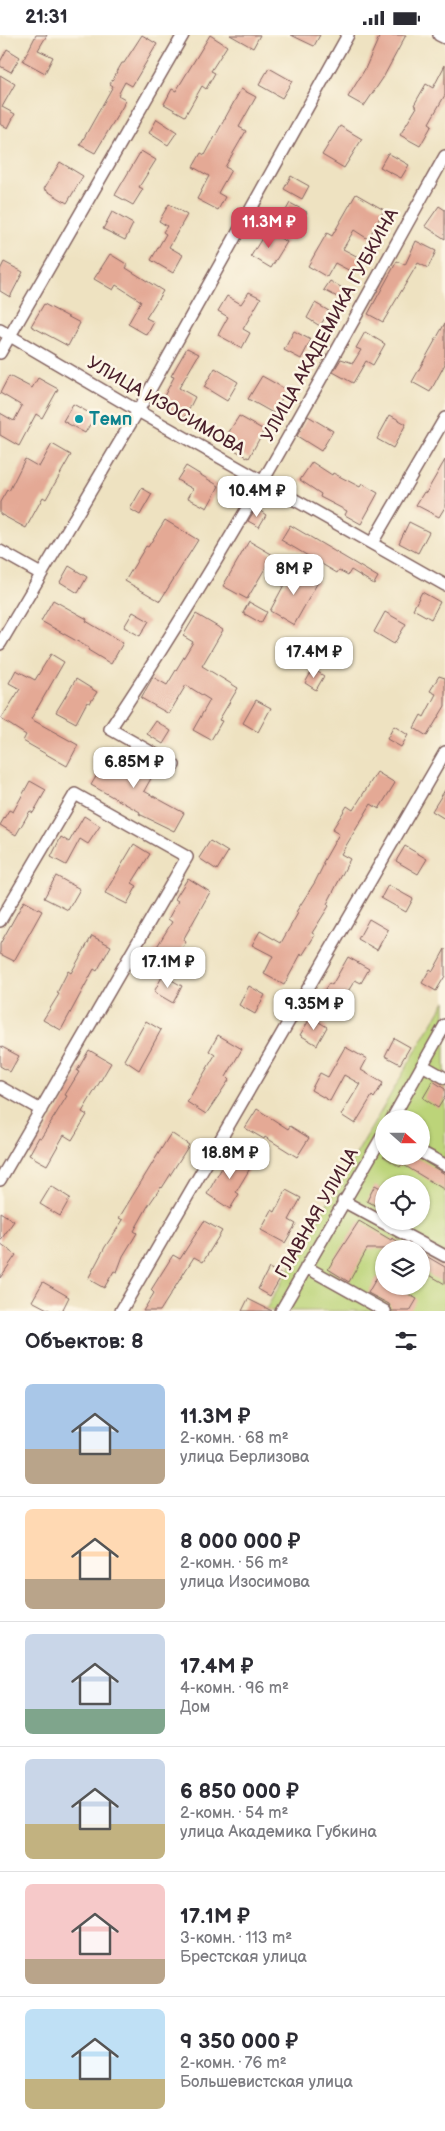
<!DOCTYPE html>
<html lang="ru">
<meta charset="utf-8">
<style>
:root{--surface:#fff;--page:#f7f7f7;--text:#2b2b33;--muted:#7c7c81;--line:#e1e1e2;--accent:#d1495b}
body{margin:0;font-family:"Balsamiq Sans",sans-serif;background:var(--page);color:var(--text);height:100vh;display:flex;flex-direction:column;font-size:19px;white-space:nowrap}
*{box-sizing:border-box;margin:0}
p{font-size:16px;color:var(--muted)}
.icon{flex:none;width:28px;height:28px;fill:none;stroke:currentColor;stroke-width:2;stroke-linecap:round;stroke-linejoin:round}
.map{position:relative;height:1276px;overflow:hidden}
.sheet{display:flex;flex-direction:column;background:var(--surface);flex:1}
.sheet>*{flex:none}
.needle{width:32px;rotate:111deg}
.fabs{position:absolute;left:375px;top:1075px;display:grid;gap:10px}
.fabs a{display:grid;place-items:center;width:55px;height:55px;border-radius:50%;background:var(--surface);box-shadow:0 1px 4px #0004;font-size:25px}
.price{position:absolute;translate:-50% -42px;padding:0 11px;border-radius:10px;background:#fff;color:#222;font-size:16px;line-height:32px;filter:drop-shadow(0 1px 2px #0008)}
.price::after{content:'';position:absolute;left:50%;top:30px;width:15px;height:11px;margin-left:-8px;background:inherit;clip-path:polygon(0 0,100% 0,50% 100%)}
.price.current{background:var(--accent);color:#fff}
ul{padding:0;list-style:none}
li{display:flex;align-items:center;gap:15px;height:125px;padding:0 25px}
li+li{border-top:1px solid var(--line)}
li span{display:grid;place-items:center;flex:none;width:140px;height:100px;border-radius:8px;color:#555}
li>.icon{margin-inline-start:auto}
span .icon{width:60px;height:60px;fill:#fffc;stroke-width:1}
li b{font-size:21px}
h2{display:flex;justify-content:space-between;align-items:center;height:60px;padding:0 25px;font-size:21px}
.status{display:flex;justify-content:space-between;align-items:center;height:35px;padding:0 25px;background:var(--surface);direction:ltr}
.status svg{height:14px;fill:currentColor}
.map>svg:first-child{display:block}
.green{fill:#bcd479;stroke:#837a52;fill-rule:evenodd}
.building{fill:#e4a995}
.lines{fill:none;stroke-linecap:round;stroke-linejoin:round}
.minor-casing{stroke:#836360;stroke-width:14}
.minor{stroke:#fff;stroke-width:11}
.culture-dot{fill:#0f9aa8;stroke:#fcf5e5;stroke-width:2}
.labels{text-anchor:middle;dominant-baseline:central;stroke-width:5;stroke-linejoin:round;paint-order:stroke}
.street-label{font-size:18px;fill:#4a1f2b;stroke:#fcf5e5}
.culture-label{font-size:18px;font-weight:bold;fill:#0d838f;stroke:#fcf5e5;text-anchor:start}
</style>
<div class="status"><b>21:31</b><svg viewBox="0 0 49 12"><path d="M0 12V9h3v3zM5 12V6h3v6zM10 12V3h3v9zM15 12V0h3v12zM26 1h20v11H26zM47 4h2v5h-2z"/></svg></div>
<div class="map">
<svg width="445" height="1276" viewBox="0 0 445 1276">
<rect width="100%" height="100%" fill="#fcf5e5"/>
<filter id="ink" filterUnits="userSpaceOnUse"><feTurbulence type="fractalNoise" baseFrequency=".02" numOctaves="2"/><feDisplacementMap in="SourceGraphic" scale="10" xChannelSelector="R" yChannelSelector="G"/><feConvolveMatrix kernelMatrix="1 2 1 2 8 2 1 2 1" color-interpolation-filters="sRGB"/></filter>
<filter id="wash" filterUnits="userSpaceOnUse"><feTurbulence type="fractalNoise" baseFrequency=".0096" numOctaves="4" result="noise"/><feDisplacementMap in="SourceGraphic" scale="20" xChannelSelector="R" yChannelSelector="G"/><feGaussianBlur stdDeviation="1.12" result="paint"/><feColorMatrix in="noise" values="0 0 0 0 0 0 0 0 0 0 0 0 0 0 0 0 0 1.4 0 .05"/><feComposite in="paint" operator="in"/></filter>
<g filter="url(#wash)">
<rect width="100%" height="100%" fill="#eee2c1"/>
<path class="green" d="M445,966V1276H265ZM384,1084H421V1121H384ZM384,1149H421V1186H384ZM384,1214H421V1251H384Z"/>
<g id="blocks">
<path class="building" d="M36,0H47L38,15L53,22L45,38L23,26Z
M142,0L157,9L132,51L125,47L118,60L125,64L123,71L95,118L80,110L113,51L110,49L122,28H124Z
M210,0L227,11L211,36L215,38L206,54L202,51L185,81L164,69L172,54L176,56Z
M230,0H260L253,13Z
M291,0H320L314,11Z
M380,0H406L383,43L364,71L348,62L365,34Z
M7,14L20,22L11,37L0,31V27Z
M445,30V60L429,88L432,90L420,111L400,100L417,72L414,70L426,49L433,53Z
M269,33L292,46L282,63L259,50Z
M0,40L15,49L2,72L15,79L8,93L0,89Z
M241,54L256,62L239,92L246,96L225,132L231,135L218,158L225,162L218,175L197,164L209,141L193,132L201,118L205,120Z
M157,84L177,97L168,110L149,98Z
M340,91L362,104L344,133L322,120Z
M141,116L156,125L139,152L143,154L133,170L115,160Z
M388,118L409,130L401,143L380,132Z
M60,127L83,141L67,168L44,154Z
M291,141L309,151L302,164L284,154Z
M356,159L384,175L368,204L354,195L343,214L362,224L354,238L335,228L327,242L308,231L327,198L332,201Z
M290,168L307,177L298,193L281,184Z
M169,169L187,180L169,212L183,220L173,238L151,225L166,199L163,197L167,191L159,186Z
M439,171L445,175V204L425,191Z
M112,177L133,189L125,205L103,194Z
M267,195L287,207L271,233L251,221Z
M416,206L436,216L428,233L418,228L383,287L368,279L397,226L405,230Z
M110,219L128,230L126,233L163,256L146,283L154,287L147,300L128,289L141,266L116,250L113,255L94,244Z
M4,227L23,237L10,262L0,256V235Z
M330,246L346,255L341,264L324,255Z
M249,257L261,263L243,294L250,298L242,313L218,300L228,282L218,276L227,261L241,269Z
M315,268L329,276L320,291L307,283Z
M44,269L80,288L68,311L31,291Z
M445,288V329L430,357L412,347Z
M294,296L311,305L301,324L284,315Z
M365,297L385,309L373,330L366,326L353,348L333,337L341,324L353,328L361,315L356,313Z
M187,313L199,319L179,353L195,362L185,382L160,369L174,342L171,341Z
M215,333L238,347L227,366L204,352Z
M9,341L32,353L38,343L58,354L42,383L36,379L19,411L0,400V378L14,386L22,371L0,358Z
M262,341L287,355L273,378L248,364Z
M73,369L95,381L85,398L63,386Z
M390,380L406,389L393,413L377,404Z
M239,381L264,395L249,423L222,408Z
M308,381L333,396L321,416L297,401Z
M52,409L71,420L46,464L43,462L26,493L0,479V467L7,455L9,456L25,424L39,432Z
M445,425V472L439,482L416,470L424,457L426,458Z
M312,427L332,440L333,438L360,452L362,449L378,458L361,489L345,480L347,476L320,462L321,459L300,445Z
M186,431L219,451L207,473L188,463L193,454L177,445Z
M142,453L152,459L140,480L130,474Z
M256,473L266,480L259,492L248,486Z
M165,485L198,505L160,566L125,546L146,511L148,512Z
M409,487L429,497L418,518L399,508Z
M290,490L378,542L374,549L351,535L348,540L339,535L337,538L281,505Z
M249,506L273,520L247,564L223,551Z
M69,531L87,542L78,558L60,547Z
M293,533L318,547L294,590L270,576Z
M422,557L440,567L431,584L413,574Z
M53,565L87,584L86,586L123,608L111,629L88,615L89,613L41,586Z
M249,567L267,577L261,588L243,578Z
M133,577L149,586L140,601L124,592Z
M385,577L406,589L394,609L374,597Z
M196,579L223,595L202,631L238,653L219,685L222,686L211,705L193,695L210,665L186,650L169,679L141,663L153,642L167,650L193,607L183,601Z
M51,619L64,627L31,684L78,710L67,731L23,706L26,700L1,684L20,654L9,648L16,635L35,645Z
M313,634L324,641L316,655L305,648Z
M439,641L445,643V671L427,701L414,693L421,680L424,682L436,659L430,656Z
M76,644L97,657L90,668L87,667L76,688L56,677Z
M256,665L271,673L258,697L243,688Z
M156,686L171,696L163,709L147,699Z
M394,691L408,700L401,712L387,704Z
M113,713L154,738L144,756L184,778L174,796L139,779L140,777L91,750Z
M377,737L395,748L379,774L371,769L341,819L350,824L327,869L329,871L312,898L315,900L302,921L301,919L284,950L264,939L273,921L252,910L260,896L281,908L298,878L296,877L315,847L324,829H322L339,799L332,795L347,771L353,775Z
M30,746L46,755L33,778L30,776L16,800L0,790L9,775L13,777Z
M445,755V784L432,776Z
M84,781L100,791L88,809L80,804L66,830L51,822L61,802L69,807Z
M210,806L228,817L217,835L199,823Z
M134,809L150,819L132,848L137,851L127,869L105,858Z
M405,811L427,824L418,839L396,826Z
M56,841L80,854L68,875L44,863Z
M188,843L210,857L183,905L186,907L172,930L153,918L172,887L168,884L178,866L175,864Z
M388,850L413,864L406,877L381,863Z
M24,866L42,876L14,926L0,919V909Z
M369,884L388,895L377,915L358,904Z
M92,901L111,911L97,936L94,934L61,995L43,985L59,959L57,958L68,936L71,938Z
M445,914V941L436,956L422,948L430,934L433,936Z
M348,922L369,934L361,948L355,945L337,974L319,963L329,948L332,950Z
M163,940L182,951L173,968L154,957Z
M249,951L265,960L255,979L239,970Z
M311,982L327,992L317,1010L300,1000Z
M146,986L161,995L139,1035L124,1025Z
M218,1000L242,1014L226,1042L229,1045L206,1079L187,1067L215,1020L209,1016Z
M394,1003L410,1012L400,1029L385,1021Z
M0,1011L19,1021L10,1037L0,1031Z
M345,1012L367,1024L361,1035L383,1048L374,1063L372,1061L355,1089L341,1080L360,1049L344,1040L330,1066L311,1055L320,1038L328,1042Z
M89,1015L111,1028L82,1077L87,1080L72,1105L64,1100L47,1130L29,1120L39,1102L41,1103L67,1061L65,1060L79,1037L77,1036Z
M433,1046L445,1054V1062L438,1073L423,1063Z
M257,1074L288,1094L290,1091L309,1103L297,1122L265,1102L264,1104L245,1093Z
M171,1098L189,1110L162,1153L161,1152L148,1171L134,1196L137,1198L123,1221L117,1237L114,1236L104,1253L88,1244L105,1212L123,1185L119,1183Z
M231,1117L252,1130L236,1157L239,1159L230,1174L207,1159Z
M383,1121H415L445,1139V1155L402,1129L400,1132Z
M375,1150L384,1155V1175L367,1166Z
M51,1151L70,1163L60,1181L40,1169Z
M286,1155L301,1163L289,1185L296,1189L285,1208L261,1195L272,1175L275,1177Z
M0,1177L14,1186L0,1206Z
M204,1186L222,1196L203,1227L194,1222L160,1276H143L154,1258L151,1255L173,1220L180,1224Z
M359,1186L391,1205L392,1203L412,1214H367L349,1247L328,1234Z
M0,1208L16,1220L0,1243Z
M421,1218L445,1232V1249L421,1235Z
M269,1233L282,1240L270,1261L258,1254Z
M377,1242L384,1245V1251H394L417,1264L410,1276H392L389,1269L368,1258Z
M43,1247L69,1262L62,1276H51L32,1266Z
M248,1264L272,1276H242Z"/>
</g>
</g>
<g filter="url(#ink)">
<use href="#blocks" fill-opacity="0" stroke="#836360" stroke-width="1"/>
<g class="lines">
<g class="minor-casing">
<path id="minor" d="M439,0L445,3
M0,295L138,376L445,550
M0,318L183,0
M372,508L445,383
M0,516L41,539
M0,609L138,376L348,0
M174,730L110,694C233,510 337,314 445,121
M0,886L75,759L187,822L0,1145
M422,1030L445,1043
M0,1052L41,1075
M392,1084L445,990
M421,1117L445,1130
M343,1166L445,1221
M306,1232L385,1276
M121,1276L445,717
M281,1276L384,1098"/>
</g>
<use href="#minor" class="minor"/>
</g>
</g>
<circle class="culture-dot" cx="79" cy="384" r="5"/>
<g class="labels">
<g class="street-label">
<text transform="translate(330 290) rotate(-61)">УЛИЦА АКАДЕМИКА ГУБКИНА</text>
<text transform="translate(166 371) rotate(30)">УЛИЦА ИЗОСИМОВА</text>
<text transform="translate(317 1178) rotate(-60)">ГЛАВНАЯ УЛИЦА</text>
</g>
<g class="culture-label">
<text x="89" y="384">Темп</text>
</g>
</g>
</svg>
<div class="fabs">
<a><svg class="needle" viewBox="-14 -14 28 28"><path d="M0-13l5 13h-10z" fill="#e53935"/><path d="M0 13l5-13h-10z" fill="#7c7c81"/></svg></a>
<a><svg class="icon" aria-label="locate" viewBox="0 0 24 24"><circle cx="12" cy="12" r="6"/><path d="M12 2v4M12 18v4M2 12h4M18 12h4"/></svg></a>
<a><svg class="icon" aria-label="layers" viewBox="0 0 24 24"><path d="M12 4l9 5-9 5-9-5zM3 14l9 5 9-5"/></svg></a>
</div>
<b class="price current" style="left:269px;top:214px">11.3M ₽</b>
<b class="price" style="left:257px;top:483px">10.4M ₽</b>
<b class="price" style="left:294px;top:561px">8M ₽</b>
<b class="price" style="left:314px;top:644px">17.4M ₽</b>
<b class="price" style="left:134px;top:754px">6.85M ₽</b>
<b class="price" style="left:168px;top:954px">17.1M ₽</b>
<b class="price" style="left:314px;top:996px">9.35M ₽</b>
<b class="price" style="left:230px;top:1145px">18.8M ₽</b>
</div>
<section class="sheet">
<h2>Объектов: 8<svg class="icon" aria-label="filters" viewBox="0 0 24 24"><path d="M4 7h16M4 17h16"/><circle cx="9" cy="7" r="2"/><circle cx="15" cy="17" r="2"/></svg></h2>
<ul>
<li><span style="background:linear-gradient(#a9c7e8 65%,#b9a48a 0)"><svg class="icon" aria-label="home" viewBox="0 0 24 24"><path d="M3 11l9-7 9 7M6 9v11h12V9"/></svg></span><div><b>11.3M ₽</b><p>2-комн. · 68 m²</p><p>улица Берлизова</p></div></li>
<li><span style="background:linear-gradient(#ffd9b3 70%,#b9a48a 0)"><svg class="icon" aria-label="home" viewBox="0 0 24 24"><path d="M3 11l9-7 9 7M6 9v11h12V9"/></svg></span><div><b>8 000 000 ₽</b><p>2-комн. · 56 m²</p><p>улица Изосимова</p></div></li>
<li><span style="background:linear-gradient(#c9d6e8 75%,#7fa58c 0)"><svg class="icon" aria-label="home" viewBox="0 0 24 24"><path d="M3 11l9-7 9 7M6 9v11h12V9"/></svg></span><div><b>17.4M ₽</b><p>4-комн. · 96 m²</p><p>Дом</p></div></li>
<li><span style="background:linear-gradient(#c9d6e8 65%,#c2b280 0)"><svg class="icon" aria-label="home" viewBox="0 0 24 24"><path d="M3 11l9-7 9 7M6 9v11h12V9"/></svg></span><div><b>6 850 000 ₽</b><p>2-комн. · 54 m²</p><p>улица Академика Губкина</p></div></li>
<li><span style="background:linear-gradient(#f6c9c9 75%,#b9a48a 0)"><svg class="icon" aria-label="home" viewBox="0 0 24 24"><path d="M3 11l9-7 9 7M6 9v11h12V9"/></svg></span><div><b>17.1M ₽</b><p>3-комн. · 113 m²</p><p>Брестская улица</p></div></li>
<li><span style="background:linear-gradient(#bfe0f5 70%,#c2b280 0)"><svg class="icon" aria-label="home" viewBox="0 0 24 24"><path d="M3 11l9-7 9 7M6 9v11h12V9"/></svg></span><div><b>9 350 000 ₽</b><p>2-комн. · 76 m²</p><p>Большевистская улица</p></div></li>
</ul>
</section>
